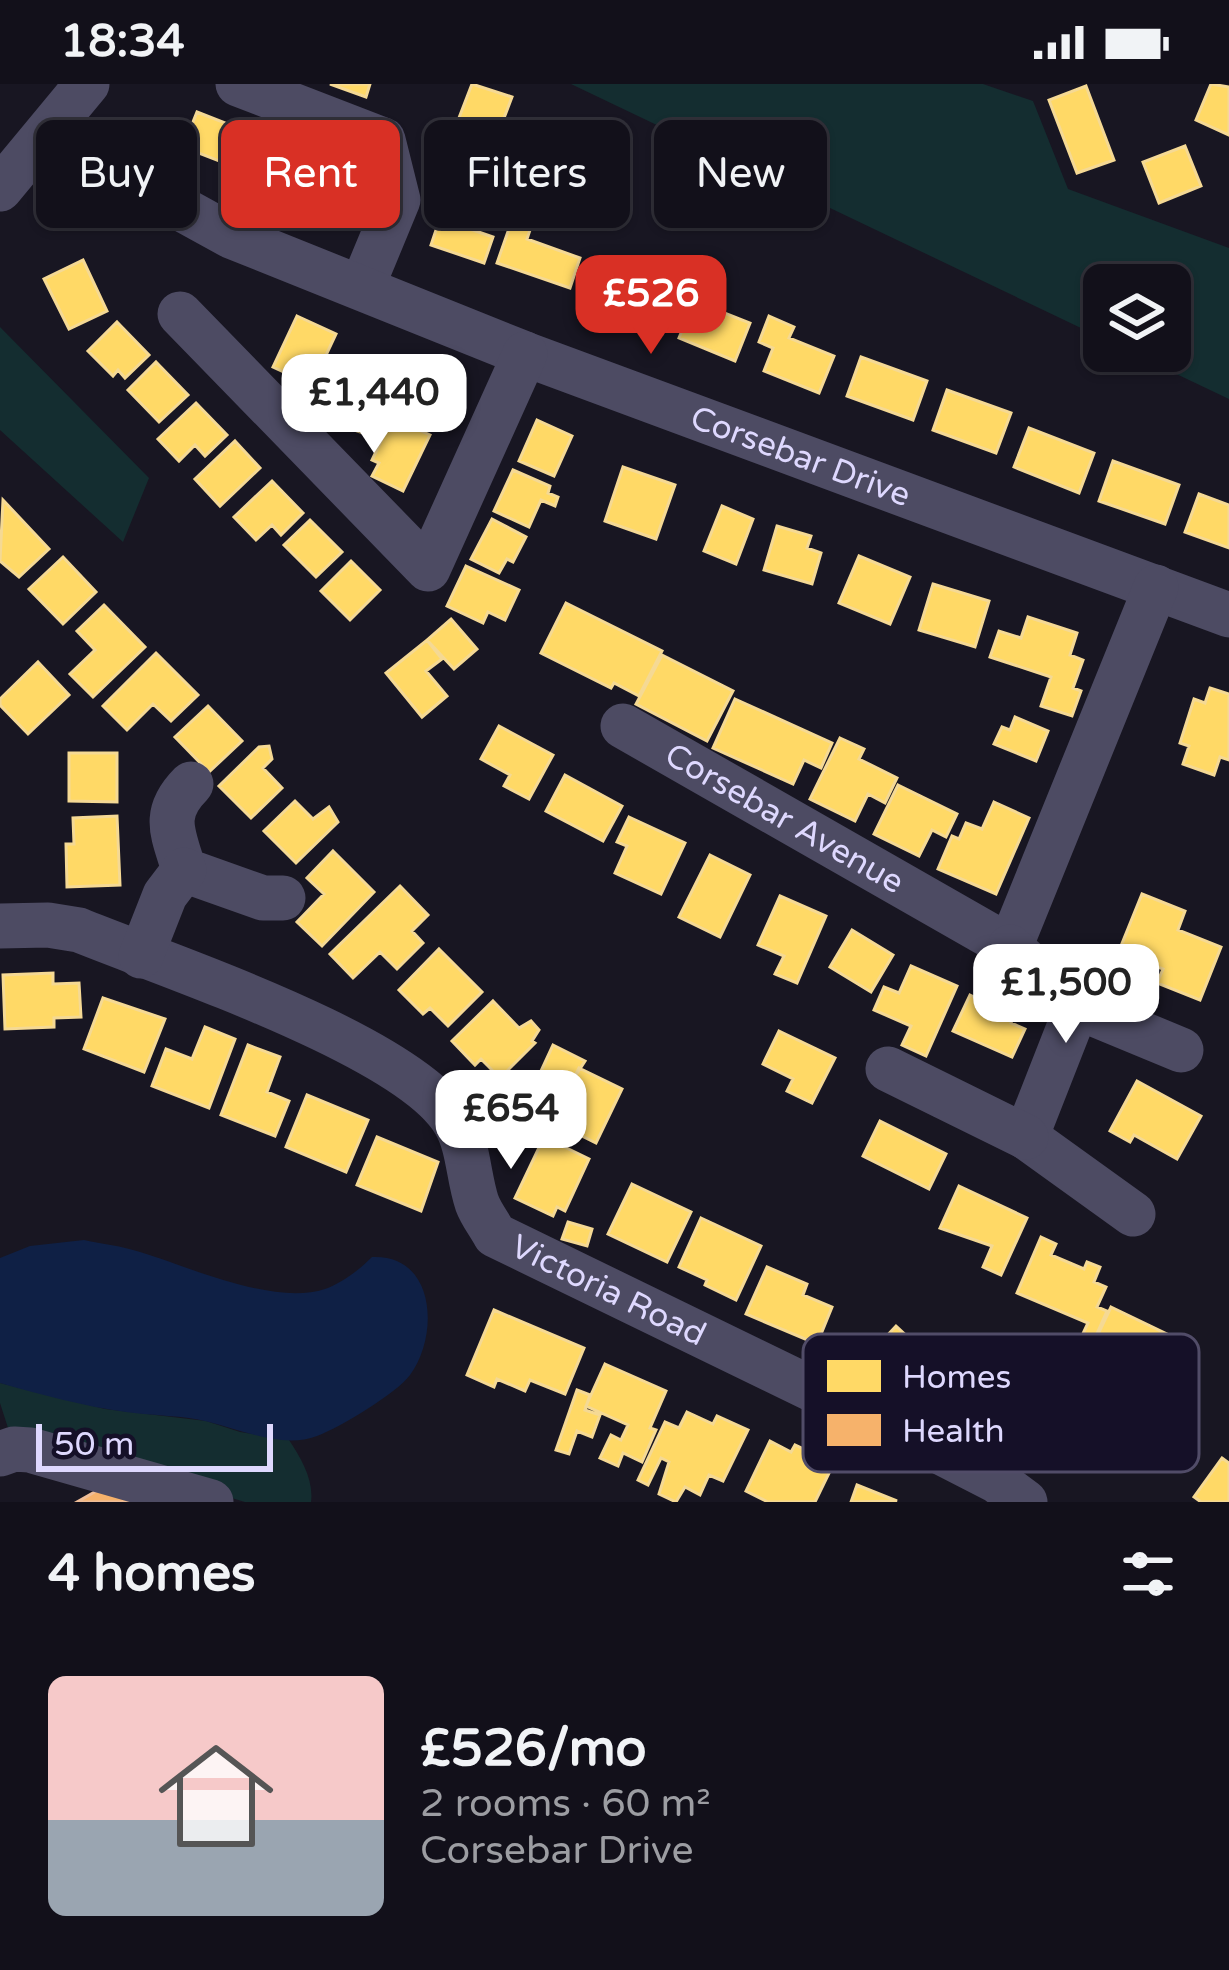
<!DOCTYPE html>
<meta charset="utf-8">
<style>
:root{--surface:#12101a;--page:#1b1923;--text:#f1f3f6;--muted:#9c9da2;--line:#313039;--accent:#d93025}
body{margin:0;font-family:"Varela Round",sans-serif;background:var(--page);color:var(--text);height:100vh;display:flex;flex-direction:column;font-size:45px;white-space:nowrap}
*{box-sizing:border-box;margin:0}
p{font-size:39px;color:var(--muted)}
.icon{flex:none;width:66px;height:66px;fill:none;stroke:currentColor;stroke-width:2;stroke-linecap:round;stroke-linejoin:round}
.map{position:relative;height:1418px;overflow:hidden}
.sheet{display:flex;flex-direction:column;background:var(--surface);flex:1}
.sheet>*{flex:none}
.guide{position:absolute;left:36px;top:36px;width:1158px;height:108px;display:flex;gap:24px}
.fabs{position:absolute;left:1083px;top:180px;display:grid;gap:24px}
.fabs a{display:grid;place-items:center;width:108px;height:108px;border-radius:18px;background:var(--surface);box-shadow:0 3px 9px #0004,0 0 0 3px var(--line);font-size:60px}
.scale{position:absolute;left:36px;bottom:30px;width:237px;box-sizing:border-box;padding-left:12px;border:6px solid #ded8fe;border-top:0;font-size:33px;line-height:42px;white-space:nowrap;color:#ded8fe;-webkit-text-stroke:9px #151028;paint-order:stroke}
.price{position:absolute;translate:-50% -102px;padding:0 27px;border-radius:24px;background:#fff;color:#222;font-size:39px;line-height:78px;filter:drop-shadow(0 3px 6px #0008)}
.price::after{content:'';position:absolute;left:50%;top:72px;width:36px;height:27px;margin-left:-18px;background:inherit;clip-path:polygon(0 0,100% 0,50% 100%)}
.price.on{background:var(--accent);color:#fff}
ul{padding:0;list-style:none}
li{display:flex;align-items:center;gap:36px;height:300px;padding:0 48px}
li+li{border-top:3px solid var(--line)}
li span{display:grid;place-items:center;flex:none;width:336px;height:240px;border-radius:18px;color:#555}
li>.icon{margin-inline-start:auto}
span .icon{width:144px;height:144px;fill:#fffc;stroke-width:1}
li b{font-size:51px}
h2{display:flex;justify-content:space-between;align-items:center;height:144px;padding:0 48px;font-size:51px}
.tag{padding:0 42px;border-radius:18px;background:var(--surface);box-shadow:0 3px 9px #0004,0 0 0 3px var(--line);font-size:42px;line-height:108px}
.tag.on{background:var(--accent);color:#fff}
.status{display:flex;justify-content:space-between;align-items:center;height:84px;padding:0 60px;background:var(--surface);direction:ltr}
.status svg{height:33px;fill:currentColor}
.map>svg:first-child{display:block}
.green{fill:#142d30}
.water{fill:#0f2045}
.homes{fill:#ffd966;stroke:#f5d994;stroke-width:3}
.health{fill:#f6b26b;stroke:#efbd97;stroke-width:3}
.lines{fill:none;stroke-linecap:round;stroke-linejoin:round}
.minor{stroke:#4d4b63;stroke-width:45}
.labels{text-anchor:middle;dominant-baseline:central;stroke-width:12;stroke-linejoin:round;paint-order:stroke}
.street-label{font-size:33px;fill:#ded8fe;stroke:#151028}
.key{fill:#151028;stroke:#514c68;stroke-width:3}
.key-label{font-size:33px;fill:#ded8fe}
</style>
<div class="status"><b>18:34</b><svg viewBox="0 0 49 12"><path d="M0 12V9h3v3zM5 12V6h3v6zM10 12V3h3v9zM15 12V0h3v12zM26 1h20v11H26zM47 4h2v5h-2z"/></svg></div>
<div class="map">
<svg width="1229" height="1418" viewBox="0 0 1229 1418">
<rect width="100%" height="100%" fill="#181622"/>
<path class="green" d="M571,0H983L1033,17L1068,105L1229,164V315L1128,267H1170V201H1104V255Z
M0,243L149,394L123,458L0,346Z
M0,1299L105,1325L206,1337L240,1348L289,1356C301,1374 314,1396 311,1418H245L9,1347L0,1319Z"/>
<path class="water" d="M84,1156C102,1160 122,1162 140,1168C190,1183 273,1222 325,1205C342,1199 359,1186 372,1173C435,1170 440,1250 410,1291C397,1309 339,1344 317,1352C283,1365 242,1346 209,1338C183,1331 153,1332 126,1328C83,1322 42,1311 0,1299V1174L30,1162Z"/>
<path class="homes" d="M330,0H370L366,13Z
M472,0L512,13L483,89L444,73Z
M1211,0L1229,3V51L1196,36Z
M1086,2L1114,76L1077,89L1049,16Z
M197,28L351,88L338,123L183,63Z
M1185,62L1201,102L1159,119L1143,78Z
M443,125L470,135L467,144L493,153L484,179L431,161Z
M512,136L531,143L527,155L580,174L570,204L497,179Z
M83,176L107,227L69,245L44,195Z
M593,180L676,209L662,250L618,235L623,222L583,208Z
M694,217L750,239L735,277L679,254Z
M297,232L336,250L312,301L273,283Z
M769,232L794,243L789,254L834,272L819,309L764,287L773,264L759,258Z
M117,238L149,271L125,294L118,286L113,292L88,267Z
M861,273L927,297L913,336L847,312Z
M156,278L188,311L159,338L128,306Z
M413,290L454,307L437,344L397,326Z
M947,306L1011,329L996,369L933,346Z
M324,307L363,321L367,311L386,318L378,341L367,337L363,349L315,332Z
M196,319L227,351L205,372L195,361L179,377L158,355Z
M392,334L430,351L403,407L372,392L379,379L372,376Z
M537,336L572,352L554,392L519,377Z
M1029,344L1094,369L1079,409L1014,383Z
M235,357L260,384L220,422L195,395Z
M1113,377L1179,401L1165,440L1099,417Z
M623,383L675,401L656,455L605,437Z
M513,386L550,402L548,409L558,413L555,422L541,416L529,443L494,427Z
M272,397L303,429L281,451L272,441L256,456L234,433Z
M1199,410L1229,421V464L1185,448Z
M3,416L49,465L19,493L0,477Z
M722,422L753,435L736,480L704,467Z
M492,435L526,453L513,478L507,475L499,489L471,475Z
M310,436L342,468L316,493L284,461Z
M777,442L811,452L807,464L821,469L812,500L764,486Z
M859,472L910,493L890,540L839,519Z
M63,473L96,508L63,540L29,505Z
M351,477L380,506L350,536L321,507Z
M466,482L519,506L505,536L488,528L483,539L447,522Z
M933,500L989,517L975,563L919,546Z
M566,519L662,567L639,612L614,599L611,604L541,569Z
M104,521L145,563L93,613L70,590L95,566L77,547Z
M1028,533L1077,549L1070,571L1083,576L1073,604L1081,607L1072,632L1041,622L1051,593L990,573L999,547L1021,554Z
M451,535L477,565L454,585L427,556Z
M427,556L442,575L426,587L447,612L422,633L386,589Z
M156,569L198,611L171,637L153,620L127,646L103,622Z
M662,571L733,607L707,657L636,620Z
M38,578L69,611L28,650L0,621V615Z
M1210,604L1229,610V676L1220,673L1214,691L1183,680L1189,662L1180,659L1194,615L1205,619Z
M735,615L832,659L821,684L804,676L793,700L713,664Z
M208,622L242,657L209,688L175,653Z
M1015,633L1048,647L1036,677L994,660L1002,643L1010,646Z
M499,642L553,671L529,715L504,702L510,691L481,675Z
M840,654L864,665L859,675L897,694L885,719L868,710L855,737L810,715Z
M269,662L272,675L263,684L282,704L251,734L219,702L259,663Z
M69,669H117V718L69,717Z
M565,691L622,722L603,757L546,727Z
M898,701L957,730L946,753L932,746L919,772L874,750Z
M295,717L313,735L329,723L338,738L296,779L264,747Z
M994,718L1029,734L996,810L938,785L952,752L959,755L966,739L982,745Z
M117,732L120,801L67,803L66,760H74L73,734Z
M629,733L685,759L661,810L615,789L627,762L617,758Z
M333,767L374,808L322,862L297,838L324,810L307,794Z
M710,771L750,791L720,853L679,833Z
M400,802L428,831L412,847L423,859L397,885L380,868L353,894L330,870Z
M1142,810L1185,827L1178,846L1221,863L1200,916L1157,899L1163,885L1119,867Z
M780,812L826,832L797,899L775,890L784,872L758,861Z
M852,846L893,871L871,908L830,883Z
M439,865L482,908L448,942L430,924L423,930L399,906Z
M911,882L957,902L926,972L902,961L911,942L874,926L884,903L899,909Z
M53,889V900L79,899L81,933L54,934V943L5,945L3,891Z
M970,911L1014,932L1011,939L1025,945L1012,973L953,947Z
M103,914L165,935L144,988L84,965Z
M493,917L519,944L531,937L539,946L532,957L535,959L500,994L481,975L475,981L452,957Z
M205,943L235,955L209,1024L152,1002L166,965L192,975Z
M779,947L835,974L812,1019L787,1007L793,995L763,980Z
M248,961L280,973L267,1008L289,1017L275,1052L221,1031Z
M553,961L585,977L570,1000L541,987Z
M579,984L622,1005L596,1059L552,1037Z
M1137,997L1201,1032L1177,1075L1134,1051L1130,1058L1110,1047Z
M307,1011L368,1036L346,1088L286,1063Z
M880,1037L946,1070L929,1105L863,1072Z
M377,1053L438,1078L421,1127L357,1101Z
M544,1053L589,1075L565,1127L557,1123L553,1132L515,1114Z
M632,1100L691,1128L667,1178L608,1150Z
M959,1102L1027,1134L1001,1191L983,1183L992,1162L940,1144Z
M701,1134L761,1162L736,1216L705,1201L707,1196L679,1183Z
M568,1138L592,1145L587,1162L562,1155Z
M1041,1153L1056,1160L1051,1171L1084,1185L1087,1178L1100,1183L1094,1198L1106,1203L1097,1223L1107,1227L1091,1263L1079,1258L1088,1239L1017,1209Z
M767,1183L807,1200L803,1211L832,1223L817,1260L746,1230Z
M1111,1223L1171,1252L1150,1295L1090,1267Z
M494,1226L584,1264L565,1310L530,1296L525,1307L497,1295L494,1303L467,1291Z
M896,1242L951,1293L928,1318L901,1293L883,1313L854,1287Z
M605,1280L666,1307L650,1344L656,1346L642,1378L623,1369L618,1382L600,1374L611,1351L621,1356L628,1341L586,1322Z
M577,1306L590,1311L585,1326L600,1331L592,1353L577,1347L569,1370L556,1366Z
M687,1328L713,1340L717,1332L748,1346L723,1397L709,1391L700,1411L685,1403L676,1418L659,1410L669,1378L661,1374L648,1401L638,1396L665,1338L679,1344Z
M770,1357L791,1368L795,1361L812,1369L808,1376L820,1378L830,1387L815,1418H768L746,1407Z
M1222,1374L1229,1379V1418H1201L1194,1413Z
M857,1401L897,1417L851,1418Z"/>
<path class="health" d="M98,1406L138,1418H77Z"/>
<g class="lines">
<g class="minor">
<path d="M238,0L383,56L398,116L362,203"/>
<path id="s1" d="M56,40L131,97L231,152L525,270L1229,531"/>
<path d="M0,105L87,0"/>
<path d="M180,230L428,485L525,270"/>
<path id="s2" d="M623,642L1010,863L1156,503"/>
<path d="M191,700C161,730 173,749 184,786L263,814H283"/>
<path id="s3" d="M0,842L48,841L79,846C167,882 410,962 455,1039C469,1063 468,1092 477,1119C481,1130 489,1140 495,1151L921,1358L997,1397L1025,1418"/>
<path d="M1010,863L1077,923L1181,966"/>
<path d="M141,872L165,811L184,786"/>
<path d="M1077,923L1026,1053L1133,1130"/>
<path d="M888,985L1026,1053"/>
<path d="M0,1370L14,1365L30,1366L211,1418"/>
</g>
</g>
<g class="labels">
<g class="street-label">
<text stroke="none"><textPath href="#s1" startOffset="819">Corsebar Drive</textPath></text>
<text stroke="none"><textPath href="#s2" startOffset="186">Corsebar Avenue</textPath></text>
<text stroke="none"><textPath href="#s3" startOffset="753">Victoria Road</textPath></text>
</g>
</g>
<rect x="803" y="1250" width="396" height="138" rx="18" class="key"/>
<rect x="827" y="1276" width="54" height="32" fill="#ffd966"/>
<rect x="827" y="1330" width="54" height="32" fill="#f6b26b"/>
<g class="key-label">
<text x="902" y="1304">Homes</text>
<text x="902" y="1358">Health</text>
</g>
</svg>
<div class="fabs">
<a><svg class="icon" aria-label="layers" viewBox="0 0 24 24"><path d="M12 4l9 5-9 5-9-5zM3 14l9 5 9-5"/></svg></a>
</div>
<div class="scale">50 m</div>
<b class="price on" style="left:651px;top:273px">£526</b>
<b class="price" style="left:374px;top:372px">£1,440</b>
<b class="price" style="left:1066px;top:962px">£1,500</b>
<b class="price" style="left:511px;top:1088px">£654</b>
<div class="guide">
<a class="tag">Buy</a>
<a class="tag on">Rent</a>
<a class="tag">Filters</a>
<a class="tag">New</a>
</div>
</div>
<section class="sheet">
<h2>4 homes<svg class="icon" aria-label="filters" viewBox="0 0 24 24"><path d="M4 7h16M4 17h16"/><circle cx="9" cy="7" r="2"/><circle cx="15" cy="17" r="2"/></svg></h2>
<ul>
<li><span style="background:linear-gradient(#f6c9c9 60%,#9aa5b1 0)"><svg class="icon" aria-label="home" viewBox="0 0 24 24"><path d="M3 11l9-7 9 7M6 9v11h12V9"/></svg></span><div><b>£526/mo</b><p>2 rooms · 60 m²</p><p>Corsebar Drive</p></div></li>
</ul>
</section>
